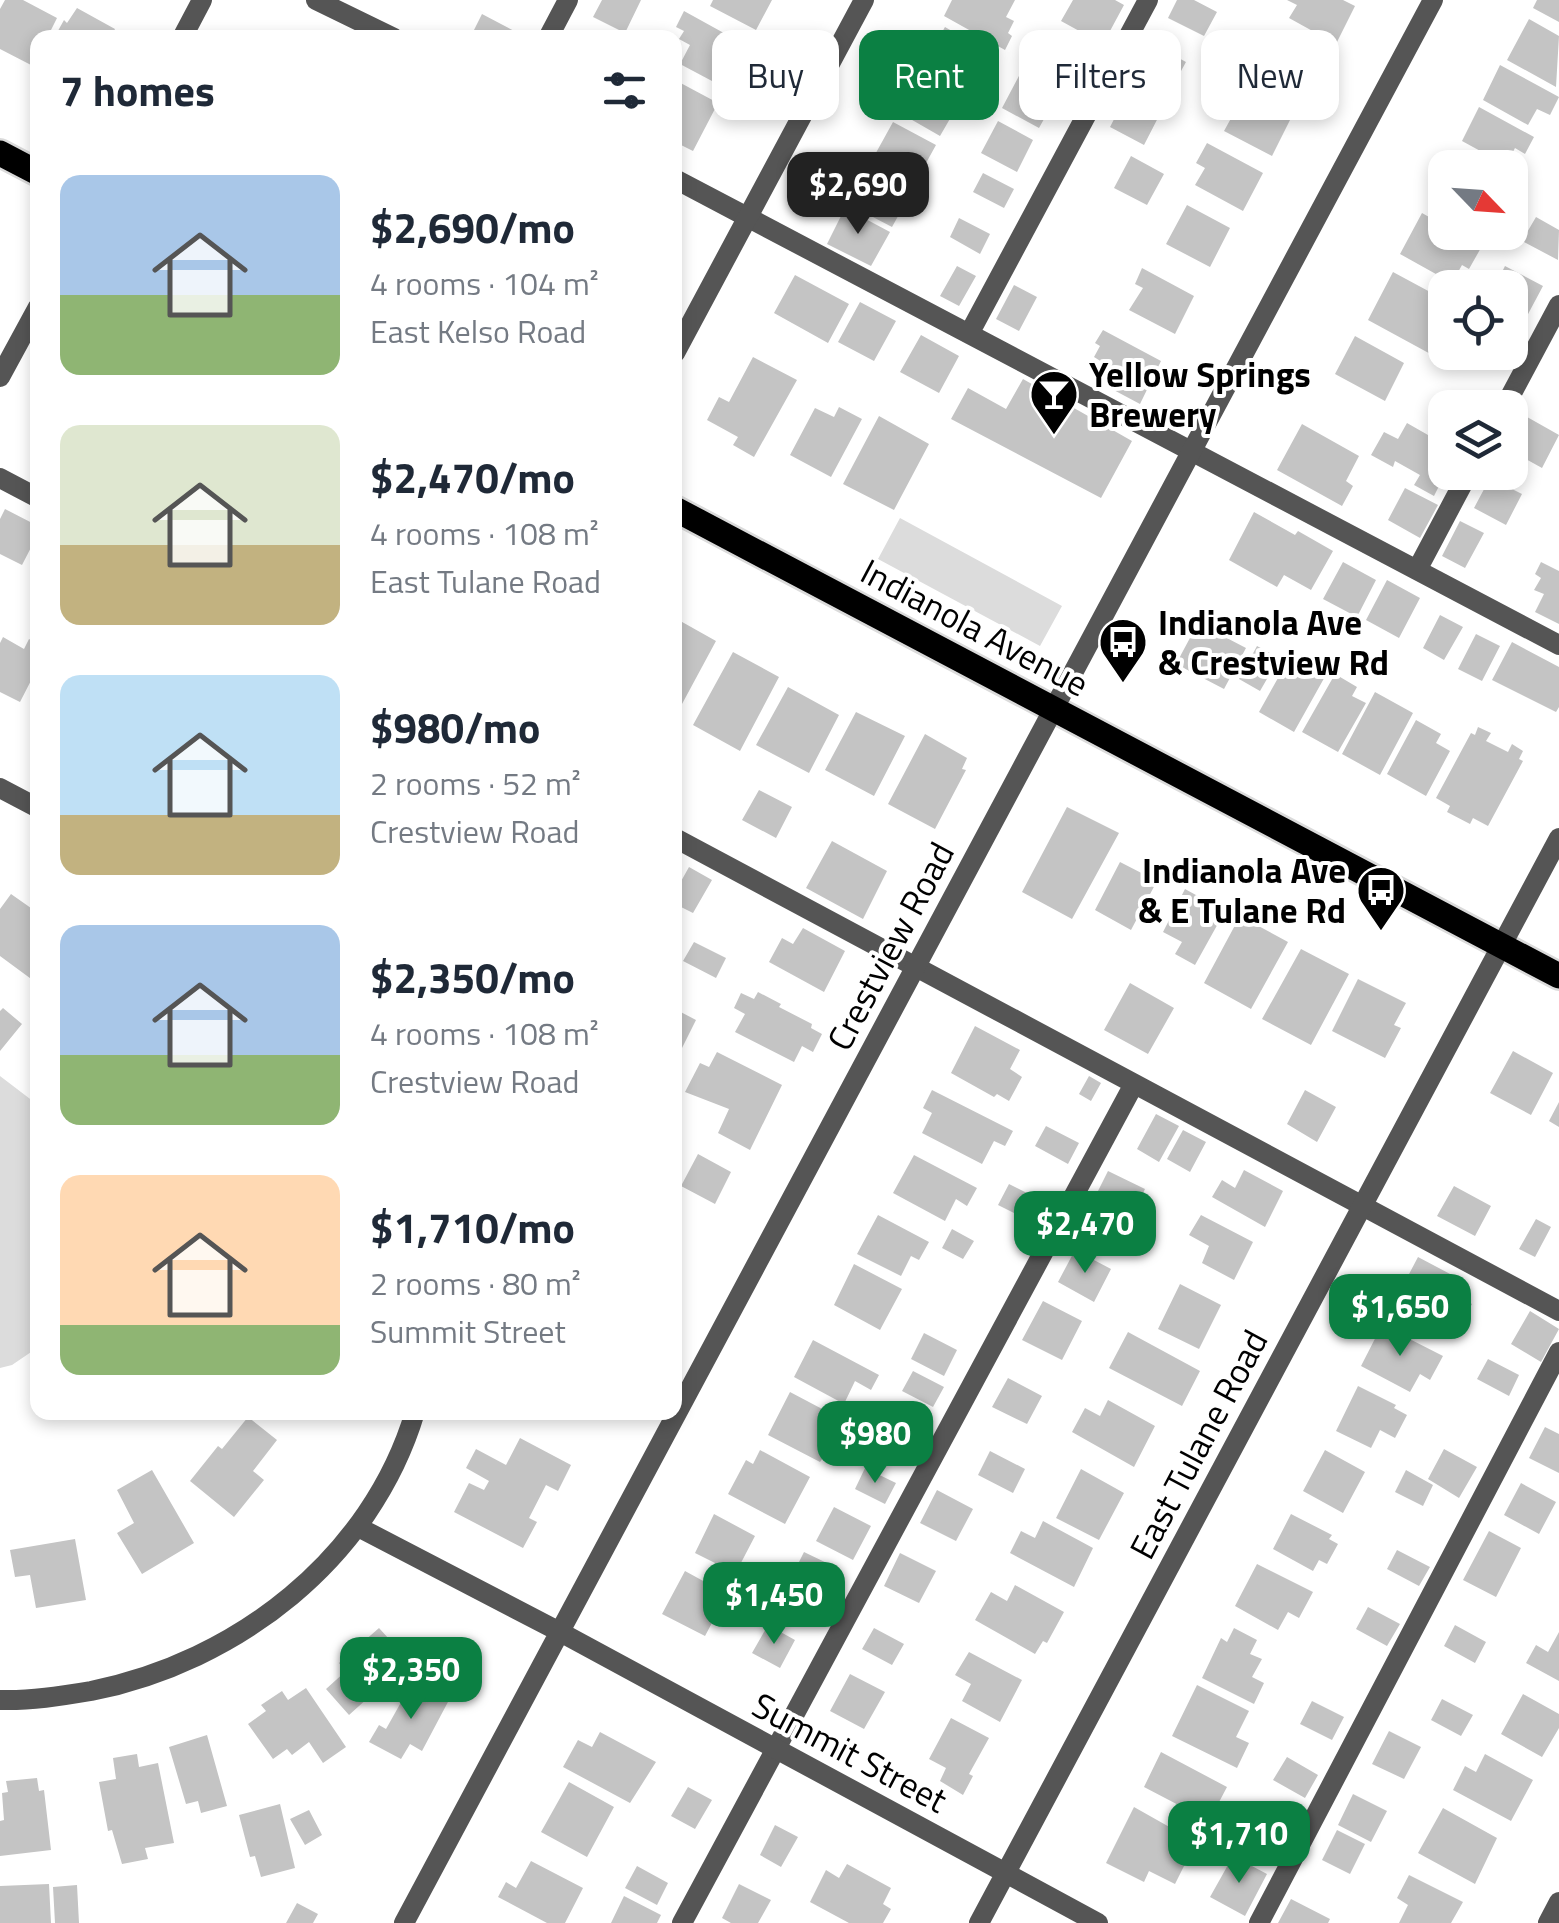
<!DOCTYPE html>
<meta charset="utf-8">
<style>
:root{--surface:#fff;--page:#f6f6f7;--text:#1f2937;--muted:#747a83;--accent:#0b8043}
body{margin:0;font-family:"Titillium Web",sans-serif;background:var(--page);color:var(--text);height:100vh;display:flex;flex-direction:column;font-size:38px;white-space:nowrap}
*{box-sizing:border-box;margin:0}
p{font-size:32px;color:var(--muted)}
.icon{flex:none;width:55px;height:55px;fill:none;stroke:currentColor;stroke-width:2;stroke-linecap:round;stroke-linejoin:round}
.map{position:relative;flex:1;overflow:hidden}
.drawer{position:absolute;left:30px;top:30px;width:652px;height:1390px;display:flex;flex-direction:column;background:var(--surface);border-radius:20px;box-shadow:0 5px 15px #0003}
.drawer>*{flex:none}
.banner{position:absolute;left:712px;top:30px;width:695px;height:90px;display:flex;gap:20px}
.needle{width:65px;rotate:115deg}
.tools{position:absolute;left:1428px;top:150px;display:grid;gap:20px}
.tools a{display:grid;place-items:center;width:100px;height:100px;border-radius:20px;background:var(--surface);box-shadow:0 5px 15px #0003;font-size:50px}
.price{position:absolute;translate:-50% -85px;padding:0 22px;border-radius:20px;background:var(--accent);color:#fff;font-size:32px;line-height:65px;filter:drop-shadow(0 2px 5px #0008)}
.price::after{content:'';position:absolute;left:50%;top:60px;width:30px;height:22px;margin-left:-15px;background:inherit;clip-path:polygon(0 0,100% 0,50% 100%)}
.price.current{background:#222;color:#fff}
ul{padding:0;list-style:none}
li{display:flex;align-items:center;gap:30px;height:250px;padding:0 30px}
li span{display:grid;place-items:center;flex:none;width:280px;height:200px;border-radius:20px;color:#555}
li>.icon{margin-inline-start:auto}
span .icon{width:120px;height:120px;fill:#fffc;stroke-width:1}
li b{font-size:42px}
h2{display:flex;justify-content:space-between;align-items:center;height:120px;padding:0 30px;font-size:42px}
.tag{padding:0 35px;border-radius:20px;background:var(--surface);box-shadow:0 5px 15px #0003;font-size:35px;line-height:90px}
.tag.current{background:var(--accent);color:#fff}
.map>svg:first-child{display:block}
.green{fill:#dcdcdc}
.building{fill:#c4c4c4}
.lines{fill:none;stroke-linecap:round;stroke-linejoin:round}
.primary-casing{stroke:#dbdbdb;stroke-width:30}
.lane{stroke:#555;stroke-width:20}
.street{stroke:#555;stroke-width:20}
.primary{stroke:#000;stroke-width:25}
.labels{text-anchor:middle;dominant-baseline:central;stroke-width:8;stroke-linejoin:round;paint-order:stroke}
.poi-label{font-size:35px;font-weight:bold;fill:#000;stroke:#fff;text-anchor:start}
.street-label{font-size:35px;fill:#000;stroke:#fff}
</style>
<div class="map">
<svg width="1559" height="1923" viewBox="0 0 1559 1923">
<rect width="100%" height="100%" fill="#fff"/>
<path class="green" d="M900,518L1062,606L1040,646L878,559Z
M0,1076L38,1105L37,1348L12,1365L0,1368Z"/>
<path class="building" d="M5,0H23L57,18L47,38H38V54L31,65L0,49V9Z
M602,0H641L625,33L593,17Z
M713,0H772L756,30L710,6Z
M952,0H1015L1006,17L1014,21L1008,33L1012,36L1005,50L944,16Z
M1073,0H1115L1124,5L1103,44L1061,21Z
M1177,0H1194L1217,12L1204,36L1168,18Z
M1287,0H1343L1355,6L1336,44L1289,18L1297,5Z
M1537,0H1559V22L1533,8Z
M77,8L115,29L111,38H54L64,20L67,23Z
M684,11L751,48L727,89L680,64L690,45L679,39L684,31L676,27Z
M482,14L520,34L518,38H470Z
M1529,19L1559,36L1556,87L1507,60Z
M945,27L986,51L965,89L923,65Z
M1259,35L1320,68L1300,105L1253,79L1261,64L1247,56Z
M1065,38L1095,54L1080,82L1050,66Z
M1153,44L1186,62L1170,91L1138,72Z
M1500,65L1559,97L1550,115L1537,109L1528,125L1483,100Z
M921,74L962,98L940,136L900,113Z
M1020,74L1058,94L1039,128L1002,108Z
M675,80L718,103L693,151L675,142Z
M1245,93L1291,118L1272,156L1224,131Z
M1127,94L1161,112L1144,145L1110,127Z
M1479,107L1534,137L1525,154L1515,148L1506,165L1462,141Z
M998,121L1033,140L1017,172L981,153Z
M893,122L936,145L915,183L872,160Z
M1207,143L1263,173L1243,211L1195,185L1205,168L1196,163Z
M1453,154L1477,168H1446Z
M1131,156L1164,174L1147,205L1114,188Z
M868,168L912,191L892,227L848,204Z
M1445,169V202L1432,195Z
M983,173L1014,189L1004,208L973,192Z
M1187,205L1230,228L1210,267L1166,244Z
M845,208L890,232L871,266L827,244Z
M1422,213L1445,226V232H1457L1482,246L1469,269L1462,265L1452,283L1400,254Z
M1536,217L1559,230L1558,260L1522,241Z
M959,218L990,234L980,254L950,237Z
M957,266L976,276L959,306L940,296Z
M1505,266L1543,286L1527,316L1510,307V288H1494Z
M1142,268L1194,296L1175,334L1129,310L1143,288L1135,284Z
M1393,272L1445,300V339L1436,357L1368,320Z
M795,275L849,304L828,343L774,313Z
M1014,285L1037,297L1019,331L996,319Z
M860,302L896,321L874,361L838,342Z
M1103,330L1161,361L1140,404L1093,379L1102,362L1094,357L1100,346L1095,343Z
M921,335L959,356L939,393L900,372Z
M1355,336L1404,363L1385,401L1335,374Z
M753,357L797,380L754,457L733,445L738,437L707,420L719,397L729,402Z
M1023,379L1132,441L1101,498L951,419L968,388L1006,409Z
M1453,390L1486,408H1444Z
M839,407L862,419L831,477L790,455L815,408L834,417Z
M1522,414L1559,435L1542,468L1510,450V436Z
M879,416L929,444L894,510L843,484Z
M1407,423L1428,435L1432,428L1445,435L1446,472L1434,496L1414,485L1420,475L1395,461L1393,467L1371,455L1384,432L1398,439Z
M1302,424L1359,456L1346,481L1353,486L1342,506L1277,470Z
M1490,478L1522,494L1506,525L1474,508Z
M1405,488L1438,505L1420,538L1388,520Z
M5,509L38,526V534L22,565L0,554V519Z
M1254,512L1295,535L1298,531L1333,551L1311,590L1284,575L1277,587L1229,560Z
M1460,521L1484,533L1465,568L1442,556Z
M1343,562L1376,580L1357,617L1323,599Z
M1541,562L1559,571V624L1535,612L1544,594L1534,590L1541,578L1535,574Z
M1387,580L1420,598L1399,638L1366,620Z
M1440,615L1463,627L1444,660L1423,648Z
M675,618L716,641L682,704L675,701Z
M1198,623L1246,648L1224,689L1176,664Z
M1476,634L1500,646L1482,681L1458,669Z
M3,637L24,649L29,639L38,644V667L20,702L0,692V643Z
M1512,642L1559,667V707L1556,712L1492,680Z
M1257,646L1279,658L1260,691L1239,679Z
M733,652L779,677L740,751L693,725Z
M1303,659L1327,673L1294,732L1259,712L1287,662L1299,668Z
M1335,674L1357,687L1352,696L1366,703L1338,752L1302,732Z
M788,687L839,715L809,773L756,745Z
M1375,692L1413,713L1380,775L1342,754Z
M856,712L905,736L874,796L825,770Z
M1416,720L1441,734L1436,743L1450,751L1426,796L1387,774Z
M1478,727L1491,733L1486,741L1508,752L1512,744L1523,751L1519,759L1523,761L1488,826L1473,818L1470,824L1447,812L1450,806L1436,798L1471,733L1475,735Z
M925,734L967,758L962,769L966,770L935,829L888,804Z
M759,790L792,807L776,838L742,820Z
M1067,807L1119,833L1072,919L1022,892Z
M832,841L887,871L863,919L806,888Z
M1120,862L1157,881L1131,930L1095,910Z
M689,867L712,880L693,913L675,904V892Z
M1185,889L1225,911L1195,965L1175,954L1182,942L1163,932Z
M11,894L38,913V984L0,956V909Z
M1240,916L1288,942L1251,1009L1204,983Z
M803,928L845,951L824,992L769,962L782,938L793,944Z
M694,942L726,958L716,978L683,961Z
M1301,949L1349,974L1311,1045L1262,1019Z
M1358,979L1406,1003L1394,1025L1401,1028L1385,1058L1332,1031Z
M1130,983L1174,1008L1148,1054L1104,1030Z
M758,992L781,1004L779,1007L812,1024L811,1028L822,1034L813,1052L802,1046L794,1062L735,1032L745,1014L734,1008L741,993L754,999Z
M3,1008L22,1024L0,1051V1011Z
M675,1009L696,1020L682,1048L675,1044Z
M975,1026L1020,1050L1010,1069L1022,1077L1009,1101L997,1094L994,1097L951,1073Z
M1513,1051L1553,1073L1531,1115L1490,1093Z
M717,1052L782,1085L750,1150L718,1133L729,1109L685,1092L700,1063L709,1067Z
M1089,1076L1101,1083L1091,1101L1079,1094Z
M932,1090L1013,1131L1005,1146L994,1141L982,1164L922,1133L932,1113L923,1108Z
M1305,1090L1336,1107L1317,1142L1287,1124Z
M1559,1102V1127L1549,1121Z
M1156,1114L1179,1126L1159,1162L1137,1149Z
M1046,1126L1079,1143L1068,1164L1035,1146Z
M1183,1130L1206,1142L1190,1172L1167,1159Z
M698,1154L731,1172L715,1204L681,1186Z
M914,1155L977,1188L967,1206L956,1199L945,1221L893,1193Z
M1244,1170L1283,1191L1265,1227L1212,1197L1222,1180L1235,1188Z
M1108,1171L1145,1189L1120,1240L1083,1221Z
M1009,1184L1039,1199L1028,1220L998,1205Z
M1454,1186L1491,1206L1475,1236L1437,1216Z
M878,1215L929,1242L919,1260L911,1256L901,1276L857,1254Z
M1201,1215L1253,1242L1234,1280L1202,1263L1209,1246L1189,1235Z
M1536,1219L1551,1227L1535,1257L1519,1249Z
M952,1229L974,1241L963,1259L942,1248Z
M1075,1250L1111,1269L1094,1302L1058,1282Z
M1418,1257L1469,1284L1462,1298L1472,1304L1459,1328L1398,1295Z
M854,1264L902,1289L880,1330L834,1305Z
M1180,1284L1221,1305L1199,1349L1158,1329Z
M1043,1301L1082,1321L1062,1360L1022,1340Z
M1530,1311L1559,1329L1541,1362L1511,1344Z
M1382,1325L1443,1356L1430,1380L1420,1374L1410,1392L1361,1366Z
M1128,1332L1200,1371L1182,1406L1109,1368Z
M924,1333L957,1350L944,1376L911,1359Z
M813,1340L879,1375L871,1390L855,1381L844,1404L794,1377Z
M1488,1359L1519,1375L1509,1396L1477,1379Z
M913,1371L944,1387L933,1407L902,1391Z
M1008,1378L1042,1396L1027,1424L992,1407Z
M1358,1386L1396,1405L1394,1408L1407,1415L1395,1438L1380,1430L1371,1448L1336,1431Z
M790,1392L843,1420L837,1433L850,1439L838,1462L825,1455L820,1462L768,1435Z
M1108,1400L1155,1426L1134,1467L1072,1432L1085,1408L1100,1416Z
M248,1417L277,1440L253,1471L264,1480L234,1517L190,1481L218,1446L222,1449Z
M1545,1427L1559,1434V1473L1529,1458Z
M520,1438L571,1465L558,1491L546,1485L529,1518L537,1522L523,1548L454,1512L469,1483L484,1490L489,1481L466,1468L476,1449L506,1465Z
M1444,1449L1477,1467L1459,1498L1428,1479Z
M760,1450L810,1477L785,1524L728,1494L746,1460L753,1464Z
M1325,1450L1365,1472L1343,1513L1303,1491Z
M990,1451L1025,1469L1013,1493L978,1475Z
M865,1468L896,1483L885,1504L855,1489Z
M1081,1469L1124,1493L1099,1540L1056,1518Z
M152,1470L194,1543L142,1574L117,1533L134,1523L117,1490Z
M1406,1470L1433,1485L1423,1506L1395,1492Z
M1521,1483L1556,1502L1539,1534L1504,1515Z
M937,1490L973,1509L956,1541L920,1523Z
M834,1507L871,1526L853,1560L816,1541Z
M714,1514L755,1536L732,1580L711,1569L715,1563L695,1553Z
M1291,1514L1332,1535L1329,1539L1338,1544L1327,1564L1319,1560L1313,1571L1273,1549Z
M1043,1521L1093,1548L1074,1587L1010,1553L1021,1531L1035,1538Z
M1489,1531L1521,1548L1496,1597L1463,1580Z
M75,1539L86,1600L36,1608L30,1575L15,1577L10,1550Z
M1397,1550L1430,1567L1419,1586L1387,1569Z
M804,1552L833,1566L823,1587L794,1572Z
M900,1553L936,1571L919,1603L884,1586Z
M1257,1564L1313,1592L1299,1618L1288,1612L1278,1630L1235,1606Z
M685,1571L727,1594L721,1605L731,1610L722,1626L713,1621L705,1636L662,1614Z
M1015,1585L1064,1612L1047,1643L1043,1641L1035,1654L975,1620L991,1592L1007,1601Z
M1368,1607L1400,1624L1387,1646L1356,1629Z
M768,1625L795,1640L780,1668L752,1653Z
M1455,1625L1486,1642L1475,1663L1444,1646Z
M379,1628L409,1661L349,1715L326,1689L346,1671L339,1663Z
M874,1628L904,1644L892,1665L862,1649Z
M1234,1628L1257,1640L1250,1654L1262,1659L1252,1677L1264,1683L1254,1704L1202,1678L1221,1638L1227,1642Z
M1559,1632V1681L1526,1663L1536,1645L1548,1652Z
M969,1652L1022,1680L1000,1722L962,1701L971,1684L955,1675Z
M850,1674L885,1692L864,1729L830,1711Z
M413,1681L449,1700L422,1751L410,1744L401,1759L369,1742L379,1725L386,1729Z
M1197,1685L1249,1711L1236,1737L1249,1743L1237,1768L1172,1736Z
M306,1688L346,1747L323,1763L309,1742L292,1755L287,1749L273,1759L248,1724L266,1711L261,1705L282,1691L288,1700Z
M1523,1694L1559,1714V1728L1542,1757L1501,1734Z
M1442,1699L1473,1715L1461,1736L1431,1720Z
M1312,1701L1344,1717L1332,1740L1300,1724Z
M951,1718L989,1738L969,1774L973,1776L963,1795L940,1781L946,1768L929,1759Z
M1389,1731L1421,1747L1404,1779L1372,1764Z
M600,1732L656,1762L630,1803L563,1767L578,1740L592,1747Z
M207,1735L227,1806L201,1813L198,1801L186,1804L169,1747Z
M1161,1752L1227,1787L1209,1821L1144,1787Z
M137,1754L139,1767L158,1763L174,1843L145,1848L148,1859L122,1864L112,1830L108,1831L99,1782L116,1779L113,1758Z
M1485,1754L1533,1780L1511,1821L1453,1790L1465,1766L1476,1772Z
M1287,1757L1318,1775L1305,1798L1273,1780Z
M37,1778L39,1791L44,1790L51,1850L0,1856V1821L4,1820L2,1793L8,1792L6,1781Z
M569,1782L614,1807L587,1857L541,1832Z
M688,1787L712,1800L695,1829L671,1816Z
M1353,1794L1387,1811L1371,1842L1338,1825Z
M280,1804L295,1868L261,1877L255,1856L250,1857L239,1815Z
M1134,1807L1196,1842L1175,1884L1149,1871L1144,1882L1106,1863Z
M1443,1808L1497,1838L1475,1884L1418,1853Z
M309,1810L322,1835L305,1845L290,1819Z
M775,1825L798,1837L781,1867L760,1855Z
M1249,1828L1280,1842L1269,1864L1239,1849Z
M1337,1830L1365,1844L1350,1874L1322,1860Z
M1233,1856L1267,1874L1245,1916L1210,1897Z
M531,1861L583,1888L565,1923H547L498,1897L506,1882L516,1888Z
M847,1864L891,1888L883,1904L891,1909L883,1923H849L810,1902L826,1870L839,1878Z
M637,1866L668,1883L657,1905L625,1888Z
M1409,1875L1463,1902L1451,1923H1399L1408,1905L1397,1898Z
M49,1884L51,1923H0V1886Z
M739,1884L771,1900L758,1923H731L722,1918Z
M77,1885L79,1923H55L53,1887Z
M624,1896L661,1915L657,1923H611Z
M1291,1899L1330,1919L1328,1923H1278Z
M297,1903L318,1914L313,1923H286Z"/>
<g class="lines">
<g class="primary-casing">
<path id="primary" d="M0,153L38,173
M675,509L1559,976"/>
</g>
<path class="lane" d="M316,0L394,38
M548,38L568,0
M675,179L1559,645
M969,334L1148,0
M1504,408L1559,305
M0,478L38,498
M1417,570L1469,472
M675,838L1559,1311
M682,1923L1134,1084
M1259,1923L1559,1352"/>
<path class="street" d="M182,38L202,0
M675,353L864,0
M0,377L38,307
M0,788L38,808
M358,1527L560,1632L1098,1923
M0,1700C30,1701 61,1696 91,1691C237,1662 371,1559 415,1412
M404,1923L1433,0
M979,1923L1559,838
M1548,1923L1559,1902"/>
<use href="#primary" class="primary"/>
</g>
<defs>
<g id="bar-pin" transform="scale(2.5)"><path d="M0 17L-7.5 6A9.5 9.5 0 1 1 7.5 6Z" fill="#000" stroke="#fff"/><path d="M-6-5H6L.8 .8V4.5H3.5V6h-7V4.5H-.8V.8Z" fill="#fff"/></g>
<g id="bus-pin" transform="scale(2.5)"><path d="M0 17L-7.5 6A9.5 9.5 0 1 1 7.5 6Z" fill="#000" stroke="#fff"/><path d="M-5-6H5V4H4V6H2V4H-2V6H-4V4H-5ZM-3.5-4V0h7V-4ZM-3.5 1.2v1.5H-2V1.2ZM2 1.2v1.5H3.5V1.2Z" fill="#fff"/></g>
</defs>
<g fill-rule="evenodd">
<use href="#bar-pin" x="1054" y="394"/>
<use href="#bus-pin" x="1123" y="642"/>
<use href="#bus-pin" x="1381" y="890"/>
</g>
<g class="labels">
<g class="poi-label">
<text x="1089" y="374">Yellow Springs<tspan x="1089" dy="40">Brewery</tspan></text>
<text x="1158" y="622">Indianola Ave<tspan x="1158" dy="40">&amp; Crestview Rd</tspan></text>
<text x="1346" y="870" text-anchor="end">Indianola Ave<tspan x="1346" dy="40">&amp; E Tulane Rd</tspan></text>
</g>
<g class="street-label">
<text transform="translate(975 627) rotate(28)">Indianola Avenue</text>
<text transform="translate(890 946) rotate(-62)">Crestview Road</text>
<text transform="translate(1198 1444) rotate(-62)">East Tulane Road</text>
<text transform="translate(850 1752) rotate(28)">Summit Street</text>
</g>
</g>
</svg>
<div class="tools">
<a><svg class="needle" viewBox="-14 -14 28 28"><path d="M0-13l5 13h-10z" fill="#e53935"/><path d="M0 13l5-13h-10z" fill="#747a83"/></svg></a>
<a><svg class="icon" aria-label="locate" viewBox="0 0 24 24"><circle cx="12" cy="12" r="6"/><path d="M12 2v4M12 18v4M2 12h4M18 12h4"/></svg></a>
<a><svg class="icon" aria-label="layers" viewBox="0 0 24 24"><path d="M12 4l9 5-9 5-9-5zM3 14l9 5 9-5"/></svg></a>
</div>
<b class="price current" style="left:858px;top:237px">$2,690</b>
<b class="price" style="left:1085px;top:1276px">$2,470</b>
<b class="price" style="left:1400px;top:1359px">$1,650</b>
<b class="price" style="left:875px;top:1486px">$980</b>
<b class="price" style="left:774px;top:1647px">$1,450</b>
<b class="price" style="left:411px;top:1722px">$2,350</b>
<b class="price" style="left:1239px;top:1886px">$1,710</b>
<div class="banner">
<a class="tag">Buy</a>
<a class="tag current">Rent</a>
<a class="tag">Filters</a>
<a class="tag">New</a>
</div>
<section class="drawer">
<h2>7 homes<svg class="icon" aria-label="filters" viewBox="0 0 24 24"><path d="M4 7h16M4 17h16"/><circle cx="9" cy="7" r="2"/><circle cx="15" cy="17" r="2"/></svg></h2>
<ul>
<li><span style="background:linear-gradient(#a9c7e8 60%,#8fb573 0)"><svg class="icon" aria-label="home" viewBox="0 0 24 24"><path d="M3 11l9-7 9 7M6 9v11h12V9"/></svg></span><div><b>$2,690/mo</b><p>4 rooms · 104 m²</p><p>East Kelso Road</p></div></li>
<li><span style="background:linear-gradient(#dfe7d0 60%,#c2b280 0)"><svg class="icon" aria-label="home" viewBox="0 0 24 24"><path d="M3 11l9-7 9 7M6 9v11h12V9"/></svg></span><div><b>$2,470/mo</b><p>4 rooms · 108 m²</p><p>East Tulane Road</p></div></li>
<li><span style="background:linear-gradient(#bfe0f5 70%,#c2b280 0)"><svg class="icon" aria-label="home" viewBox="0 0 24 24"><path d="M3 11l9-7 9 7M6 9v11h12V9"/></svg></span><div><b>$980/mo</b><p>2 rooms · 52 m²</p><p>Crestview Road</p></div></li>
<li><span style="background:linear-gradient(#a9c7e8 65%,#8fb573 0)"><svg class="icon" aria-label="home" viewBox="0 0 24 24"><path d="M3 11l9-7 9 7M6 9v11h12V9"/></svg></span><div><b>$2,350/mo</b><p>4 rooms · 108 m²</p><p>Crestview Road</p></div></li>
<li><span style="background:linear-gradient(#ffd9b3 75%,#8fb573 0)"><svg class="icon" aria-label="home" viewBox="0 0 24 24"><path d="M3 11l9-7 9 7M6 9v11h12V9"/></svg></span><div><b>$1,710/mo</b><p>2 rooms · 80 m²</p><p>Summit Street</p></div></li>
</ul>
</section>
</div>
